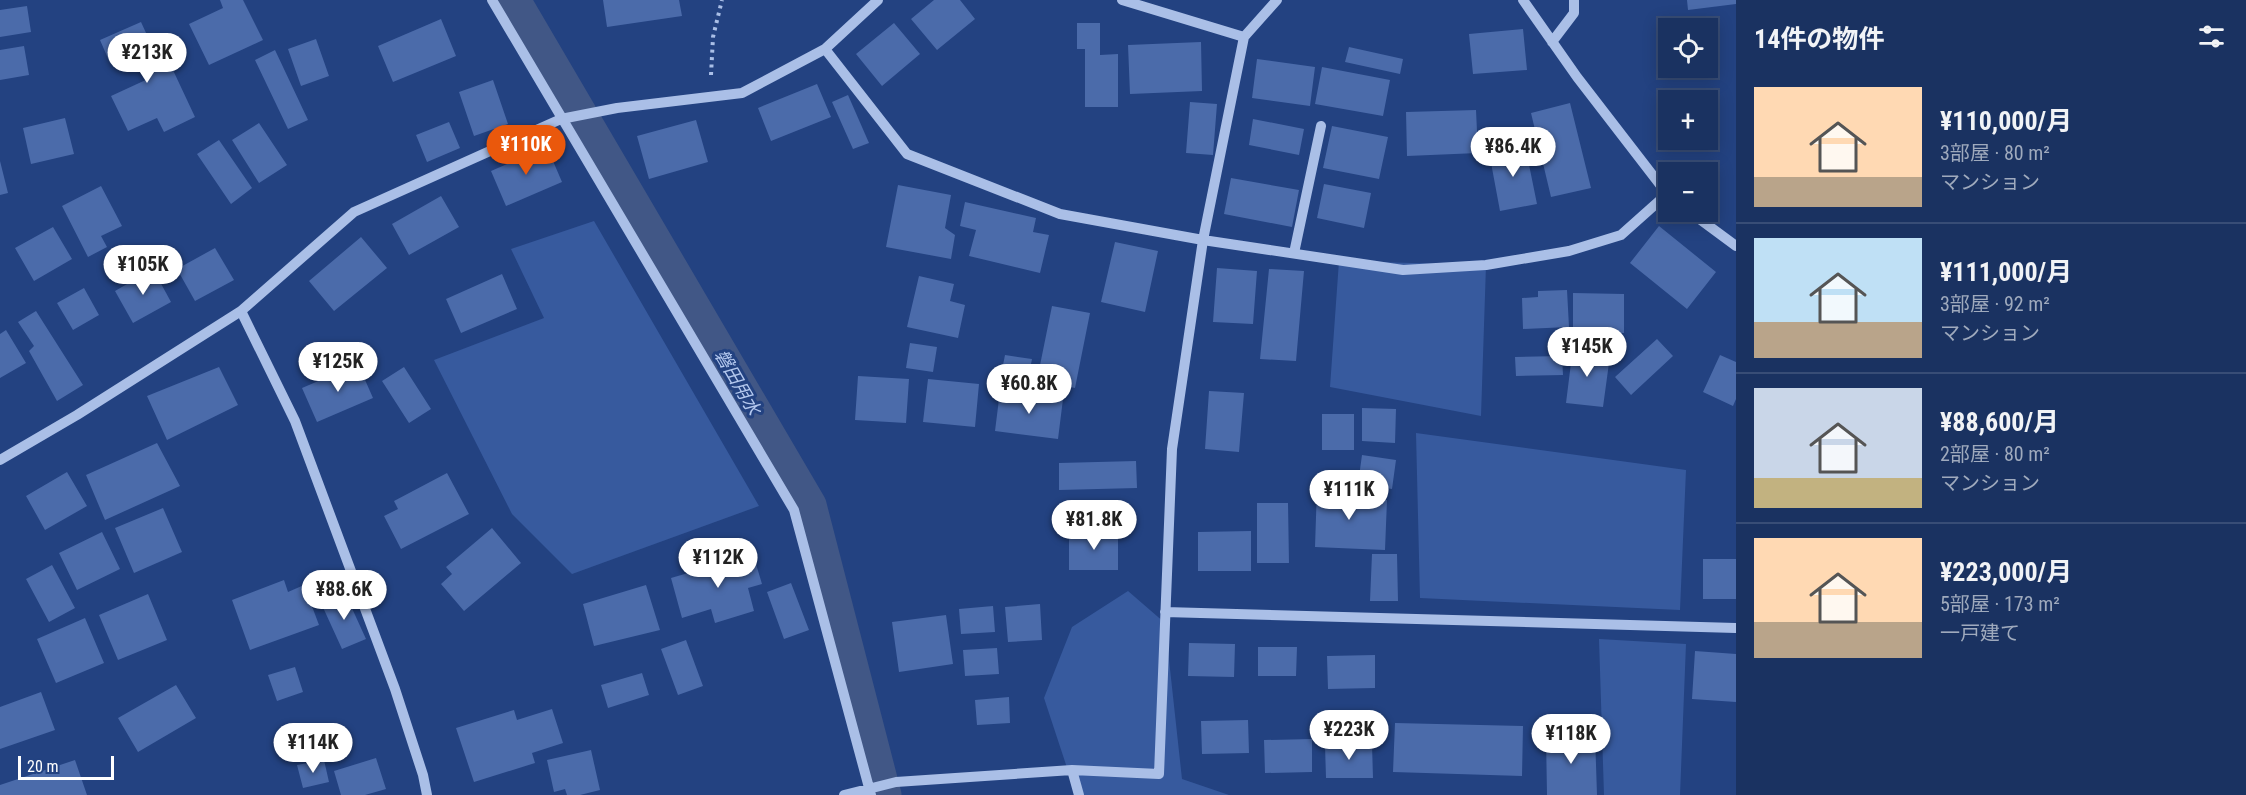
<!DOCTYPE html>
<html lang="ja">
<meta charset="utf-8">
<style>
:root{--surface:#1a3261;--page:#233a67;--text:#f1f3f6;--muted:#9faabd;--line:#384d76;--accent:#ea580c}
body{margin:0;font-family:"Roboto Condensed","Noto Sans JP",sans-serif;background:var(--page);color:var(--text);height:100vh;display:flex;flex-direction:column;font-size:22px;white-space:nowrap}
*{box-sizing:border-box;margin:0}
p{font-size:20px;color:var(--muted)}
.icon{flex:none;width:33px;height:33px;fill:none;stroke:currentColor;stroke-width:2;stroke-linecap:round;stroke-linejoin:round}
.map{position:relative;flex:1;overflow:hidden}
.sheet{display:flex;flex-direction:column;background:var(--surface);width:510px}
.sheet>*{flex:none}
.controls{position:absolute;left:1658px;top:18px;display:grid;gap:12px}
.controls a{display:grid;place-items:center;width:60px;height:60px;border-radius:0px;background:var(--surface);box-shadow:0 3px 15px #0003,0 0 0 2px var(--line);font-size:30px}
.scale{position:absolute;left:18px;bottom:15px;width:96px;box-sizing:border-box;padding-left:6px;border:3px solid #fff;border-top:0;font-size:16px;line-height:21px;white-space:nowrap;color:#fff;-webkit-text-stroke:4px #234281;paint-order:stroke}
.price{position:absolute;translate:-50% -51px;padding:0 14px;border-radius:21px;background:#fff;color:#222;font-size:20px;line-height:39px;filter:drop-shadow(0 2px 3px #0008)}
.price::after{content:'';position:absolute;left:50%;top:36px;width:18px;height:14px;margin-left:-9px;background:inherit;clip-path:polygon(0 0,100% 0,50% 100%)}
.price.active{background:var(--accent);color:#fff}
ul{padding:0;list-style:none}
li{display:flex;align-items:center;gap:18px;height:150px;padding:0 18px}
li+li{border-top:2px solid var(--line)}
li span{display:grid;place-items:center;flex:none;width:168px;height:120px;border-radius:0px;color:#555}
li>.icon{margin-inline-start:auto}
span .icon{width:72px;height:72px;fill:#fffc;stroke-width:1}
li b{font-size:26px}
h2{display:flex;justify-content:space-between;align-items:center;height:72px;padding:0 18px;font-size:26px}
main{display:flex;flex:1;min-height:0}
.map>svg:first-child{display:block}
.green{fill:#375a9e}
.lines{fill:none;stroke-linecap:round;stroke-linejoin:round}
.canal{stroke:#415786;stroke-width:33}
.building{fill:#4b6baa}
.path{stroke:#aabfe7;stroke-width:4;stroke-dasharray:3 4.5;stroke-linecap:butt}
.minor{stroke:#aabfe7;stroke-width:10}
.labels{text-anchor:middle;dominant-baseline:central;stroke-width:6;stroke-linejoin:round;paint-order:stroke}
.water-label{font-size:18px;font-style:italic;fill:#b5c9ef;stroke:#234281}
</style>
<main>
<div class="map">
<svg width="1736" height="795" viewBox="0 0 1736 795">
<rect width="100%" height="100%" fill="#234281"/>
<path class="green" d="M594,221L759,506L572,574L512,514L434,360L544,318L511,249Z
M1339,261L1486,265L1481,416L1330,387Z
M1416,433L1686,470L1680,610L1420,598Z
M1128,591L1165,623L1182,779L1229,795H1076L1044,698L1072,627Z
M1599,639L1686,644L1680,795H1604Z"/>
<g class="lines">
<path class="canal" d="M514,0L810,505L885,795"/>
</g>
<path class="building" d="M220,0H243L263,40L209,65L189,24L223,8Z
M603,0H679L682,16L607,27Z
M934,0H960L975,19L937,50L911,19Z
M1687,0H1736V4L1688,10Z
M27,6L31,32L0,37V10Z
M441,19L456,56L393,82L378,46Z
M141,22L164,72L172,68L195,117L164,132L157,118L128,131L111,96L150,78L137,50L110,63L100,40Z
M894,23L920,54L882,86L856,54Z
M1077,23H1100V55L1118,54V107H1085V49H1077Z
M1523,29L1527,70L1473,74L1469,34Z
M316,39L329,76L301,86L288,49Z
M1201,42L1202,91L1130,94L1128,45Z
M24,46L29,75L0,80V50Z
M1349,47L1403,59L1400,74L1345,62Z
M275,50L308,120L288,129L255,60Z
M1257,59L1315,67L1310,106L1252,98Z
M1322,67L1390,80L1383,116L1315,104Z
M493,80L508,124L474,136L459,92Z
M817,84L831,117L771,141L758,108Z
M848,95L869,143L853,149L832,102Z
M1190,102L1217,104L1213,155L1186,153Z
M1570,103L1591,188L1551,197L1531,113Z
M1476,110L1478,153L1407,156L1406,112Z
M65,118L74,154L31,164L23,128Z
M1253,119L1304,129L1299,155L1249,145Z
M696,120L708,162L649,179L637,136Z
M449,122L460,148L427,162L416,135Z
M259,123L287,165L259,183L232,140Z
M1332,126L1388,137L1379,179L1323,168Z
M219,140L252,188L231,204L197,154Z
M1525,145L1537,204L1500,211L1489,152Z
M547,147L562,182L506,206L491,171Z
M0,161L8,193L0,195Z
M1231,178L1299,190L1292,227L1224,214Z
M1324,184L1371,193L1364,228L1317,218Z
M898,185L951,195L945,228L955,235L951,259L886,247Z
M101,186L122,226L101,236L107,247L88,257L62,206Z
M441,196L459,227L409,255L392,224Z
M965,202L1036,218L1033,232L1049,235L1040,273L969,256L976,230L960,226Z
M1659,226L1716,272L1687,309L1630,263Z
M53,227L72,259L34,281L15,248Z
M361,237L387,268L334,311L309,281Z
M1115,242L1158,251L1145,312L1101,302Z
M215,248L234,280L195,301L177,269Z
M1217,268L1257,271L1253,324L1213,322Z
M153,269L171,302L133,323L115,291Z
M1269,269L1304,271L1296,361L1260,359Z
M502,274L517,309L461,333L446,299Z
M919,276L954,284L950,301L965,305L958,338L907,327Z
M84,288L99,315L73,330L57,303Z
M1567,290L1569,327L1523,329L1522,298L1538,297V291Z
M1573,293L1624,294V333H1573Z
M1052,306L1090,313L1075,388L1037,380Z
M36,311L83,385L57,401L29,351L34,346L18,322Z
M6,330L26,363L0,378V334Z
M1657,339L1673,356L1631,395L1615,377Z
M910,343L937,347L933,372L906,368Z
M1573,347L1599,350L1598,362L1609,363L1603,407L1566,403Z
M1005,355L1032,359L1027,384L1000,380Z
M1720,355L1736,362V399L1733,406L1703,392Z
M1562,356L1563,375L1516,376L1515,357Z
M358,364L373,398L317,422L302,388Z
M219,367L238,405L167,440L147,396Z
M404,367L431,409L409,423L382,381Z
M858,376L909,379L906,423L855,420Z
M928,379L979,384L975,427L923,422Z
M1000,391L1063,399L1058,439L995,431Z
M1209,391L1244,393L1239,452L1205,449Z
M1362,408L1396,409L1395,443L1362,441Z
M1322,414H1354V450H1322Z
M157,443L180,486L105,520L86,475Z
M1362,455L1396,460L1392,489L1358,484Z
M1136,461L1137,488L1059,490V463Z
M67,472L87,506L45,530L26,496Z
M447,473L469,514L401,549L384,516L398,509L394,501Z
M1317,487H1347V499L1387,500L1385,550L1315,547Z
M1257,503H1288L1289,563H1257Z
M163,508L182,552L134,573L115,528Z
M492,528L521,563L464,611L441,584L452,574L446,567Z
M1251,531V571H1198V532Z
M102,532L120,569L77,590L59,553Z
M1069,532H1118V570H1069Z
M753,554L762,584L748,588L754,611L715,623L711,609L682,618L671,578Z
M1372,554H1397L1398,601H1370Z
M1703,559H1736V599H1703Z
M52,565L75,608L49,622L26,579Z
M284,580L288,592L304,585L319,625L250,650L232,600Z
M791,583L809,630L784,639L767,592Z
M646,585L660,630L594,646L583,604Z
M345,593L366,639L342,649L321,603Z
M148,594L167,640L118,660L99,615Z
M1040,604L1042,640L1008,642L1005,607Z
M993,606L995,632L961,634L959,609Z
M946,615L953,664L899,672L892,622Z
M85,618L104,663L56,683L37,639Z
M686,640L703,686L678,695L661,649Z
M1189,643L1235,644L1234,677L1188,676Z
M1258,647H1297L1296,676H1258Z
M997,648L999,674L965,676L963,650Z
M1695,651L1736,654V702L1692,699Z
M1375,655V688L1328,689L1327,656Z
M295,667L303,692L277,701L268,675Z
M642,673L649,695L608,708L601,685Z
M176,685L196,718L138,752L118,718Z
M41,692L55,730L0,749V707Z
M1009,697L1010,723L977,725L975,700Z
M552,709L563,743L532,753L535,763L474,782L456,728L514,710L517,720Z
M1248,720L1249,753L1202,754L1201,721Z
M1395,723L1523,726L1522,776L1393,772Z
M1595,734L1597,795H1547L1546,736Z
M1312,739V772L1265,773L1264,740Z
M1372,744L1373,778H1326L1325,745Z
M591,750L600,790L580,795H567L565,789L554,792L547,760Z
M376,758L386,789L365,795H341L334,771Z
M75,760L87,795H0V785Z
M324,760L329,782L303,788L297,765Z"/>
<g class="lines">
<path class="path" d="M711,75L713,37L722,0"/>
<path class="minor" d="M492,0L794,510L871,795
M1122,0L1244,37L1277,0
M1523,0L1577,77L1668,195
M1552,42L1574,13V0
M825,49L907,154L1060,214L1203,240L1403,270L1486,265L1569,251L1621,235L1667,194
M1690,212L1736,246
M1294,253L1321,126
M241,311L295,421L395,689L423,775L427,795
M0,460L77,415L241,311L354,212L561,119L617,108L742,93L825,49L878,0
M1165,612L1736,628
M1072,770L1079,795
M844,795L896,782L1072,770L1159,774L1172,449L1203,240L1244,37"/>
</g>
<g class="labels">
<g class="water-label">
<text transform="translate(738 382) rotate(60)">磐田用水</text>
</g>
</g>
</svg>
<div class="controls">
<a><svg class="icon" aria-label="locate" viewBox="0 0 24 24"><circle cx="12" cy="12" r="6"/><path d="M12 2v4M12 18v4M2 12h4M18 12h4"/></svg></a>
<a>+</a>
<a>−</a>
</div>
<div class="scale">20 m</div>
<b class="price" style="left:147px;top:84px">¥213K</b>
<b class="price active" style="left:526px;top:176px">¥110K</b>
<b class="price" style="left:1513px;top:178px">¥86.4K</b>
<b class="price" style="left:143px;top:296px">¥105K</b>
<b class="price" style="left:1587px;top:378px">¥145K</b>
<b class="price" style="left:338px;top:393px">¥125K</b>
<b class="price" style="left:1029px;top:415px">¥60.8K</b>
<b class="price" style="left:1349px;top:521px">¥111K</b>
<b class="price" style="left:1094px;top:551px">¥81.8K</b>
<b class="price" style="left:718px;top:589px">¥112K</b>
<b class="price" style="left:344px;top:621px">¥88.6K</b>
<b class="price" style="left:1349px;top:761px">¥223K</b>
<b class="price" style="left:1571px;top:765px">¥118K</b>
<b class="price" style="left:313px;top:774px">¥114K</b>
</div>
<section class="sheet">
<h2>14件の物件<svg class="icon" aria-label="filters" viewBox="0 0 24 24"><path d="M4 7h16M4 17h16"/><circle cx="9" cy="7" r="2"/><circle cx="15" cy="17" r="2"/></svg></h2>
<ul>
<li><span style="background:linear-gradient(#ffd9b3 75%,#b9a48a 0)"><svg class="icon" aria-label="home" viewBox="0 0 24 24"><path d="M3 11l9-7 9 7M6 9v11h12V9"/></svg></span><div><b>¥110,000/月</b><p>3部屋 · 80 m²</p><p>マンション</p></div></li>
<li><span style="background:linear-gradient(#bfe0f5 70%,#b9a48a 0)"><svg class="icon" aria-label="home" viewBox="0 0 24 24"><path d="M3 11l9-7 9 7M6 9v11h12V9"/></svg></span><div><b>¥111,000/月</b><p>3部屋 · 92 m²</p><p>マンション</p></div></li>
<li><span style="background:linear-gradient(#c9d6e8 75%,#c2b280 0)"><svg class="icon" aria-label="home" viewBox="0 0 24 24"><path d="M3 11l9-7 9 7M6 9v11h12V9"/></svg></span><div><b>¥88,600/月</b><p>2部屋 · 80 m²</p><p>マンション</p></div></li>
<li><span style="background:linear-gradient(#ffd9b3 70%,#b9a48a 0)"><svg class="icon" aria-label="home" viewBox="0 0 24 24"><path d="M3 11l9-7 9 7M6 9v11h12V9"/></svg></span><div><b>¥223,000/月</b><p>5部屋 · 173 m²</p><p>一戸建て</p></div></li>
</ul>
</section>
</main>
